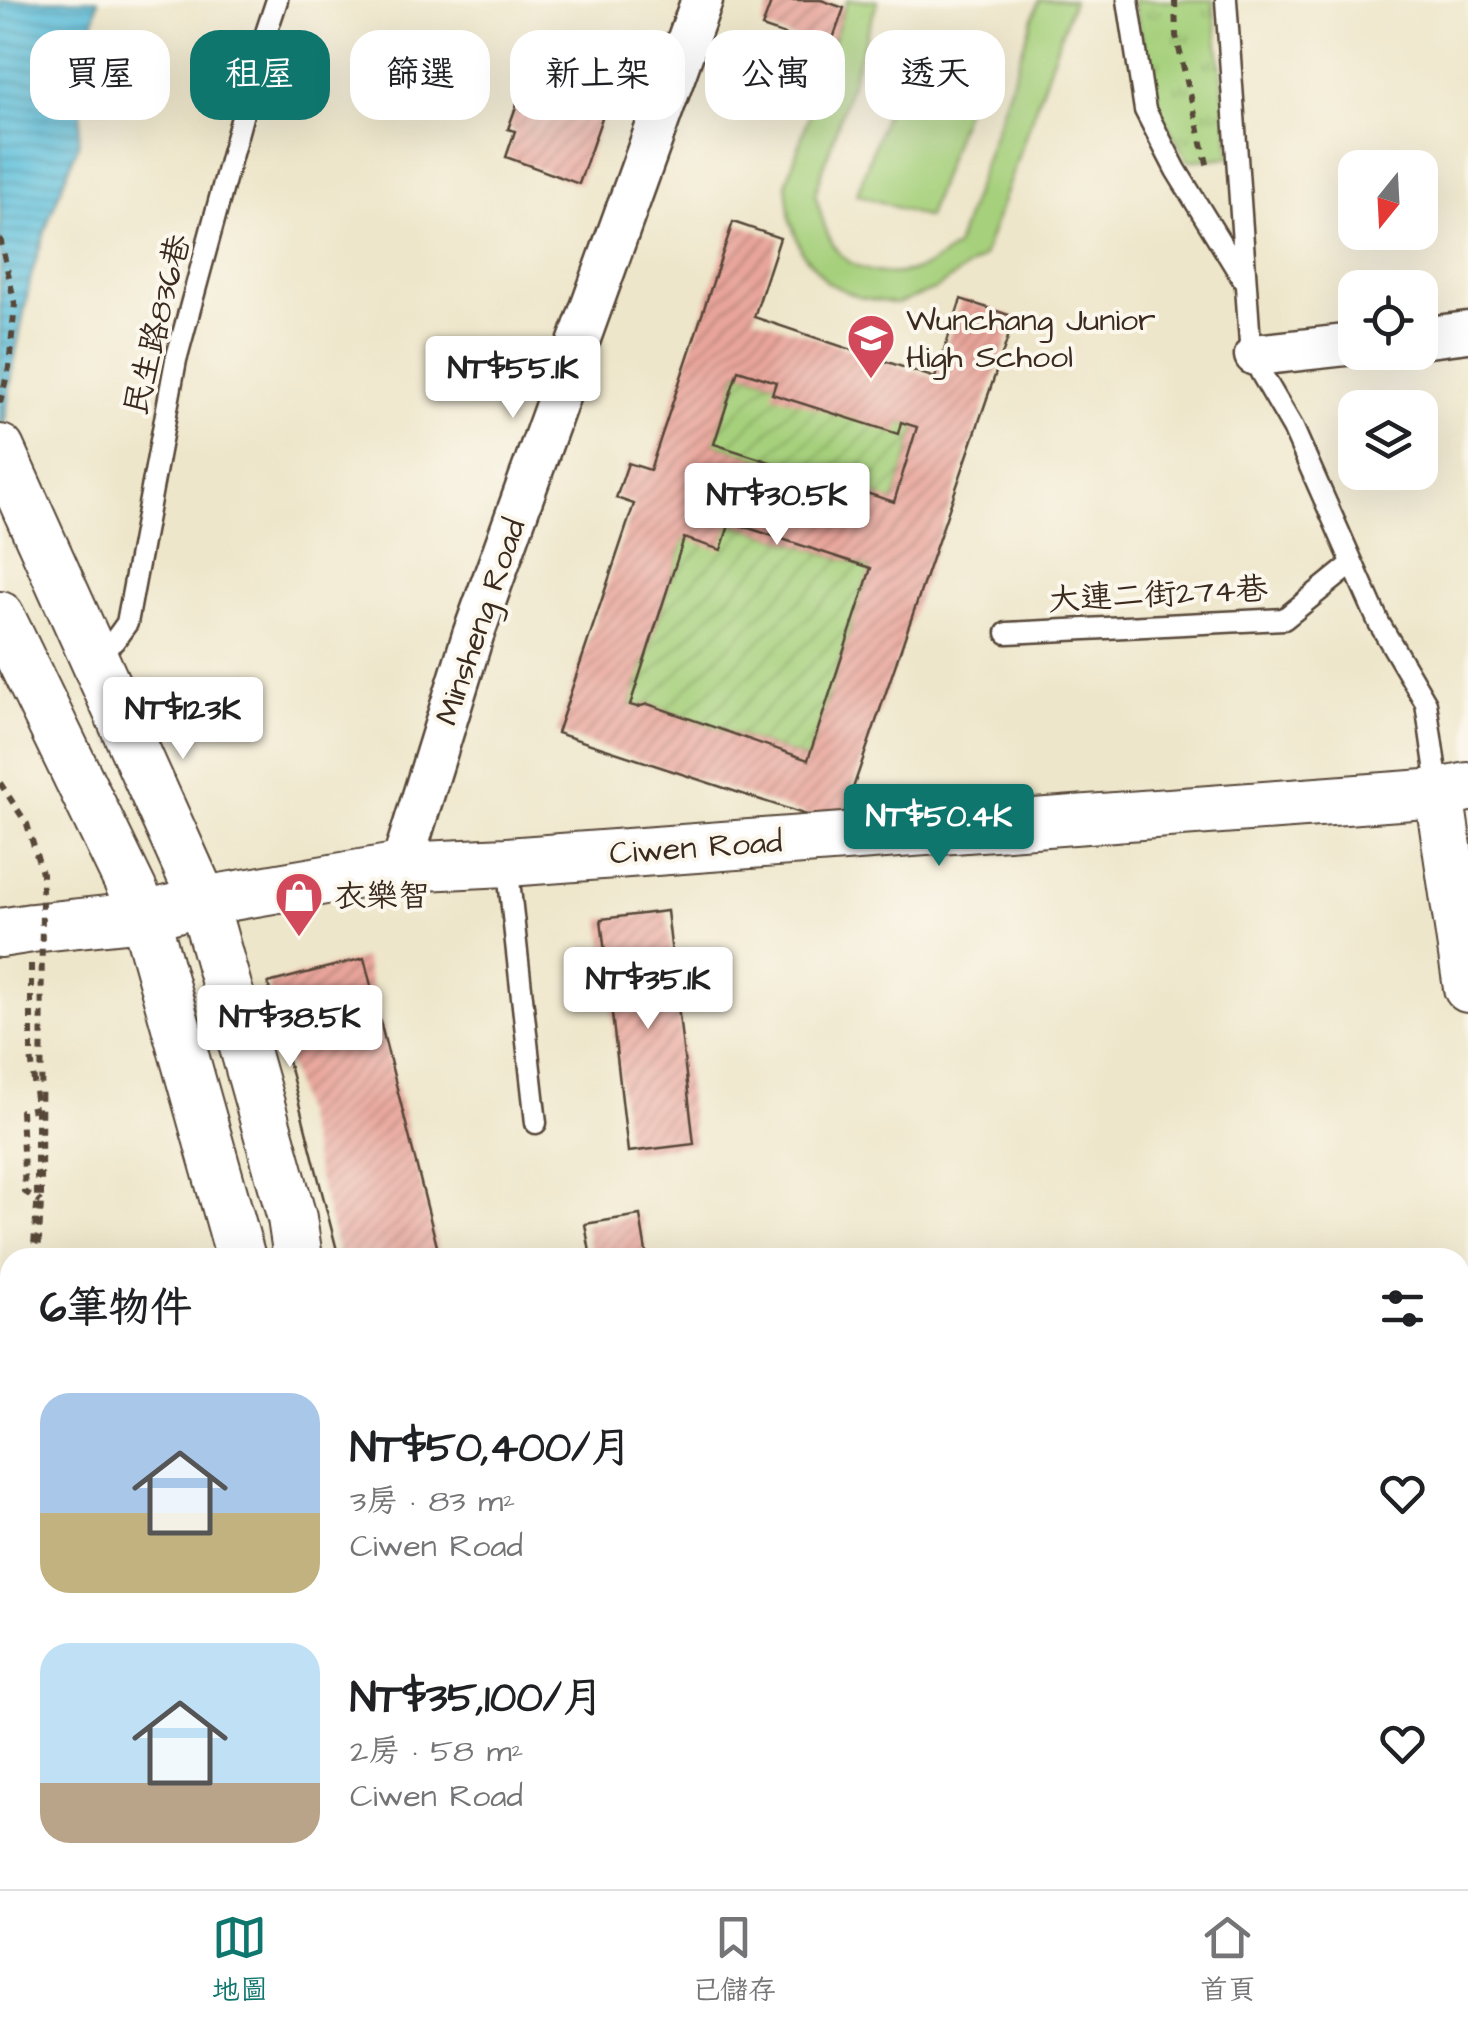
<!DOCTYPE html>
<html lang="zh-TW">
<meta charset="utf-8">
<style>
:root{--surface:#fff;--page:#f6f6f6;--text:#202124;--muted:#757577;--line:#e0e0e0;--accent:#0f766e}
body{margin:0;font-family:"Architects Daughter","LXGW WenKai TC",sans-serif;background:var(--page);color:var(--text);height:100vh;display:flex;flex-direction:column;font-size:38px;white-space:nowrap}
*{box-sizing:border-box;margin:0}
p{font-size:32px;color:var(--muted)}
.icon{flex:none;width:55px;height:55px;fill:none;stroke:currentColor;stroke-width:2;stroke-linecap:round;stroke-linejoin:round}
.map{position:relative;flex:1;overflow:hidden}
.side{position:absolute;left:0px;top:1248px;width:1470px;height:642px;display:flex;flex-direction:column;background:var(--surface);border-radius:30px 30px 0 0;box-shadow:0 10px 40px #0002}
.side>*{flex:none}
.top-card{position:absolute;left:30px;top:30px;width:1410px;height:90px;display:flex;gap:20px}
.needle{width:65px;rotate:198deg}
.controls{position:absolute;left:1338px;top:150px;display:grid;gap:20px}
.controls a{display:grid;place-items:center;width:100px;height:100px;border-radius:20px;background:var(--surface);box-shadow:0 10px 40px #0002;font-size:50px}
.price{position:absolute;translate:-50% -85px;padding:0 22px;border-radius:10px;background:#fff;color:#222;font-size:32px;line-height:65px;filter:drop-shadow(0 2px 5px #0008)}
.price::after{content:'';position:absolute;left:50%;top:60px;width:30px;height:22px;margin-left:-15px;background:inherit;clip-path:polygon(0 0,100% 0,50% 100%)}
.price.active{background:var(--accent);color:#fff}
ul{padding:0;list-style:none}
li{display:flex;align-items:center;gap:30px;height:250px;padding:0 40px}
li span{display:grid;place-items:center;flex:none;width:280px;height:200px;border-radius:30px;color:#555}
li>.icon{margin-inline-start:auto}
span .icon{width:120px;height:120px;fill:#fffc;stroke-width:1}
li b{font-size:42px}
h2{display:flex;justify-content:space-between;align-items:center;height:120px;padding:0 40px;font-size:42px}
.pill{padding:0 35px;border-radius:30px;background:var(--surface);box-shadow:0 10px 40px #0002;font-size:35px;line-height:90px}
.pill.active{background:var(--accent);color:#fff}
.tab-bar{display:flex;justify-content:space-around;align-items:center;height:140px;border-top:2px solid var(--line);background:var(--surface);font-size:28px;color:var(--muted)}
.tab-bar a{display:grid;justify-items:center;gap:5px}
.tab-bar .active{color:var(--accent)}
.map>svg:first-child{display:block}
.park{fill:url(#park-tufts);stroke:#707d4c;stroke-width:2.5}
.garden{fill:url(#garden-furrows);stroke:#707d4c;stroke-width:2.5}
.pitch{fill:#a6d07b;stroke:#707d4c;stroke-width:2.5}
.water{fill:url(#water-rules);stroke:#4c747c;stroke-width:2.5}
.building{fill:url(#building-hatch);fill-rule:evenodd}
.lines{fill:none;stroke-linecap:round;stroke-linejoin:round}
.service-casing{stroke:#564638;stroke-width:25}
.minor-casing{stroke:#564638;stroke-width:45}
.tertiary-casing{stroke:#564638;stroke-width:52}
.path{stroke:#564638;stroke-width:6;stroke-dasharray:8 8;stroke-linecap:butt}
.service{stroke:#fff;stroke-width:20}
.minor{stroke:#fff;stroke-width:40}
.tertiary{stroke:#fff;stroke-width:48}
.path-bridge{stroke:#564638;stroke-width:6;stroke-dasharray:8 8;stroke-linecap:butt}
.labels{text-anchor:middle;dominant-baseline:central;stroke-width:8;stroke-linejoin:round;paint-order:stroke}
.poi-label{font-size:32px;fill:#3b2a1e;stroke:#fbf7ec;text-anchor:start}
.street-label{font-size:32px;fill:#3b2a1e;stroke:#fbf7ec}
</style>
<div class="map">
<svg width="1468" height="1889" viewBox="0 0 1468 1889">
<defs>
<pattern id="park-tufts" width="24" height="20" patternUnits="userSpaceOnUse" patternTransform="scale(2.5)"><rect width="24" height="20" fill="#a6d07b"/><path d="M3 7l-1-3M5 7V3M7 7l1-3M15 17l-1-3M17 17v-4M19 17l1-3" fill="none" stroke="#88a964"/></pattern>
<pattern id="garden-furrows" width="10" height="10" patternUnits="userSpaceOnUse" patternTransform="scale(2.5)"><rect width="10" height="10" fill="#a6d07b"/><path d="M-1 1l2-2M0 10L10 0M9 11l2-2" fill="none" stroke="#88a964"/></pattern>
<pattern id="water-rules" width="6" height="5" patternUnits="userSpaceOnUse" patternTransform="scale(2.5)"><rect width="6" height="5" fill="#5dbfdb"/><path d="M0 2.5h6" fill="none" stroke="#4e9bb1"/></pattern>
<pattern id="building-hatch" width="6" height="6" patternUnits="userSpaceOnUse" patternTransform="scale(2.5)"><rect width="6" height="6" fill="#e9a59b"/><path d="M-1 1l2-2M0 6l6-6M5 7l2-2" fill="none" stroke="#be877e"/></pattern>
</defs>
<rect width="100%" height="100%" fill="#fbf7ec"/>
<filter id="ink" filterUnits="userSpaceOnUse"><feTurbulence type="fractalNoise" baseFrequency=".01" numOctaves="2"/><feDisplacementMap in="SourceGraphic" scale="20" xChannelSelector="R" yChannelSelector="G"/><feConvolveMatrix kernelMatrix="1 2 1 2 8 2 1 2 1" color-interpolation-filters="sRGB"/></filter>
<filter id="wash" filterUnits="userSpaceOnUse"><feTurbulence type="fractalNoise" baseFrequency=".0048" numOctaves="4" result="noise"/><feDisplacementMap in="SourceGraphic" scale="40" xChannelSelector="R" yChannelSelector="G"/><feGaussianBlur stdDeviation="2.25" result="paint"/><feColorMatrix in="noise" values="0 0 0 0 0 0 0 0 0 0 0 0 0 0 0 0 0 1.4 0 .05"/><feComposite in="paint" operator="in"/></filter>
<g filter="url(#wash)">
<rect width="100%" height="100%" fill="#eee6ca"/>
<path class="park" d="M1133,0H1213L1231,157L1188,161L1158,109Z
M1468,1649V1813L1460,1814V1651Z"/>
<path class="garden" d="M738,370L917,427L894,502L714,444Z
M730,522L871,568L808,760L648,704L637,707L630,705L684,538Z"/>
<path class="pitch" d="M847,0H878L815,194C821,212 826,239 839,253C860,275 894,278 922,268C933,264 945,254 956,247L1039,0H1073L983,257L934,290L897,304L858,297L828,283L802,252L790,220L786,185Z
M902,66L972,90L927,218L857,194Z"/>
<path class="water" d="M0,0H98L87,56L78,145L49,219L31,276L12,373L0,454Z"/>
<g id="blocks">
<path class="building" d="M772,0H821L844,8L829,50L762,27Z
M542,57L614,83L579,184L506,157L515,131L508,129L523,87L530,90Z
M733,222L780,238L754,317L935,378L961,299L1015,317L840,826L557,733L634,504L616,498L628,463L650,470ZM738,370L776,382L772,394L898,434L901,422L917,427L894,502L714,444ZM730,522L871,568L808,760L648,704L637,707L630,705L684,538L721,550Z
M667,911L694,1144L628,1152L601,919Z
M364,958L440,1258H339L268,983Z
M640,1215L647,1258H591L585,1224Z
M237,1880H307L309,1889H239Z
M585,1880H692V1885L658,1889H587Z"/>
</g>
</g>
<g filter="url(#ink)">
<use href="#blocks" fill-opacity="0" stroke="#564638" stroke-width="2.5"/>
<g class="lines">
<g class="service-casing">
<path id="service" d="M1128,0L1145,110L1176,170L1244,281
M1226,0L1250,343L1261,373L1293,428L1379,623L1426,703L1439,793
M1007,633L1284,619L1352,564
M93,655L114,641L127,623L176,360L259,54L277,0
M507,862L536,1123
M904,1880L906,1889"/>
</g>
<g class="minor-casing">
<path id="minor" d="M1420,338L1468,332
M1255,355L1355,344
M401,867L473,635L702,0
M1460,1845L1468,1844
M1031,1889L1117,1880"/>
</g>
<g class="tertiary-casing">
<path id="tertiary" d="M0,449L203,901L292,1218L298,1258
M0,616L145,916L241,1258
M1439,793L1468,988
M0,933L32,928L145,916L203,901L401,867L507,862L1439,793L1468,787
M355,1880L356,1889
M403,1880L405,1889"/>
</g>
<path class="path" d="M1175,0L1176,36L1209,172
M0,238L15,304L9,367L0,403
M31,964V1055L37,1108V1206L33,1258
M0,1778L10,1592"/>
<use href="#service" class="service"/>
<use href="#minor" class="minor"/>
<use href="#tertiary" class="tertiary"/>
<path class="path-bridge" d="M0,783L27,824L42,873L41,1202L38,1258
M37,1108L21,1111L25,1192L41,1202
M0,1737L10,1670"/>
</g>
</g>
<defs>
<g id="school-pin" transform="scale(2.5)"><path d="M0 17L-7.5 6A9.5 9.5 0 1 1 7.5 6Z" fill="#d1495b" stroke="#fbf7ec"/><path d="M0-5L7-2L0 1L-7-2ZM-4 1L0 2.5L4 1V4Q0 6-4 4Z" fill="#fff"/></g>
<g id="shop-pin" transform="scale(2.5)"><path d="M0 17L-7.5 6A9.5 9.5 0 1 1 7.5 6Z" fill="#d1495b" stroke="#fbf7ec"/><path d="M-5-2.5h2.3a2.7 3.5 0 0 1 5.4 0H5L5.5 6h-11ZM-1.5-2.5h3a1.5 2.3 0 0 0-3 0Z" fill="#fff"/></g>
</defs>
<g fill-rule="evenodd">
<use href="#school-pin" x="871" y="338"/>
<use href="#shop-pin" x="299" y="896"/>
</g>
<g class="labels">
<g class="poi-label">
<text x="906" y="320">Wunchang Junior<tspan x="906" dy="37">High School</tspan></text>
<text x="334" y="896">衣樂智</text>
</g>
<g class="street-label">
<text transform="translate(158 325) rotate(-76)">民生路836巷</text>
<text transform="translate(1158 595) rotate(-3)">大連二街274巷</text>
<text transform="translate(481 622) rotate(-71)">Minsheng Road</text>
<text transform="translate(696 848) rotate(-4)">Ciwen Road</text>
</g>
</g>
</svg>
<div class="controls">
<a><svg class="needle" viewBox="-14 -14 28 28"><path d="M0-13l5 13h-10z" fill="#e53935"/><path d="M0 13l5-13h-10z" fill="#757577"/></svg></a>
<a><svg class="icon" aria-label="locate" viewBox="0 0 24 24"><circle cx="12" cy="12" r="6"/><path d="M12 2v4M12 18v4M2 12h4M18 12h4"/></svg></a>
<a><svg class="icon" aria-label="layers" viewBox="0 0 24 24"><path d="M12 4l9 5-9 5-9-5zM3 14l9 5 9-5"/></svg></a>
</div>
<b class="price" style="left:513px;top:421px">NT$55.1K</b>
<b class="price" style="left:777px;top:548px">NT$30.5K</b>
<b class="price" style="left:183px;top:762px">NT$123K</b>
<b class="price active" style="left:939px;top:869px">NT$50.4K</b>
<b class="price" style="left:648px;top:1032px">NT$35.1K</b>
<b class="price" style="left:290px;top:1070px">NT$38.5K</b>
<div class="top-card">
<a class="pill">買屋</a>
<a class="pill active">租屋</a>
<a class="pill">篩選</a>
<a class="pill">新上架</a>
<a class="pill">公寓</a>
<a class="pill">透天</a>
</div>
<section class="side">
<h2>6筆物件<svg class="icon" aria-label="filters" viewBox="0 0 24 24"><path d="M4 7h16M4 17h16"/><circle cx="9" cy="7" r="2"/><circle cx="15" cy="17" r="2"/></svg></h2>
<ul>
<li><span style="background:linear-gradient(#a9c7e8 60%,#c2b280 0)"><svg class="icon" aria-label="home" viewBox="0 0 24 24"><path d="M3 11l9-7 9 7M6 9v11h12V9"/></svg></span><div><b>NT$50,400/月</b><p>3房 · 83 m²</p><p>Ciwen Road</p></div><svg class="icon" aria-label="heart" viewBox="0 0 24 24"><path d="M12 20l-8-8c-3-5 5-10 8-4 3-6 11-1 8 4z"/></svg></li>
<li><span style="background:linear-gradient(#bfe0f5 70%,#b9a48a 0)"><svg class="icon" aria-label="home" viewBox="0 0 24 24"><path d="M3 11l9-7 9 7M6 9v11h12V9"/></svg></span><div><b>NT$35,100/月</b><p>2房 · 58 m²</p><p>Ciwen Road</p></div><svg class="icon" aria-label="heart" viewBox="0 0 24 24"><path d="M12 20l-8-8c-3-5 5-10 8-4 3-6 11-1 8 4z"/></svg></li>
</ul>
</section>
</div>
<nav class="tab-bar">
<a class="active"><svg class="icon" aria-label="map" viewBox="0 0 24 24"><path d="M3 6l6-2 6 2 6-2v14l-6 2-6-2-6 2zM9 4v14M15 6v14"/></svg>地圖</a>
<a><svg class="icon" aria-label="saved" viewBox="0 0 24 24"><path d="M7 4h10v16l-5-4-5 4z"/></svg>已儲存</a>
<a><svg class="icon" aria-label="home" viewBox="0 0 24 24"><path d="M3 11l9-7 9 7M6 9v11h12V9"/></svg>首頁</a>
</nav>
